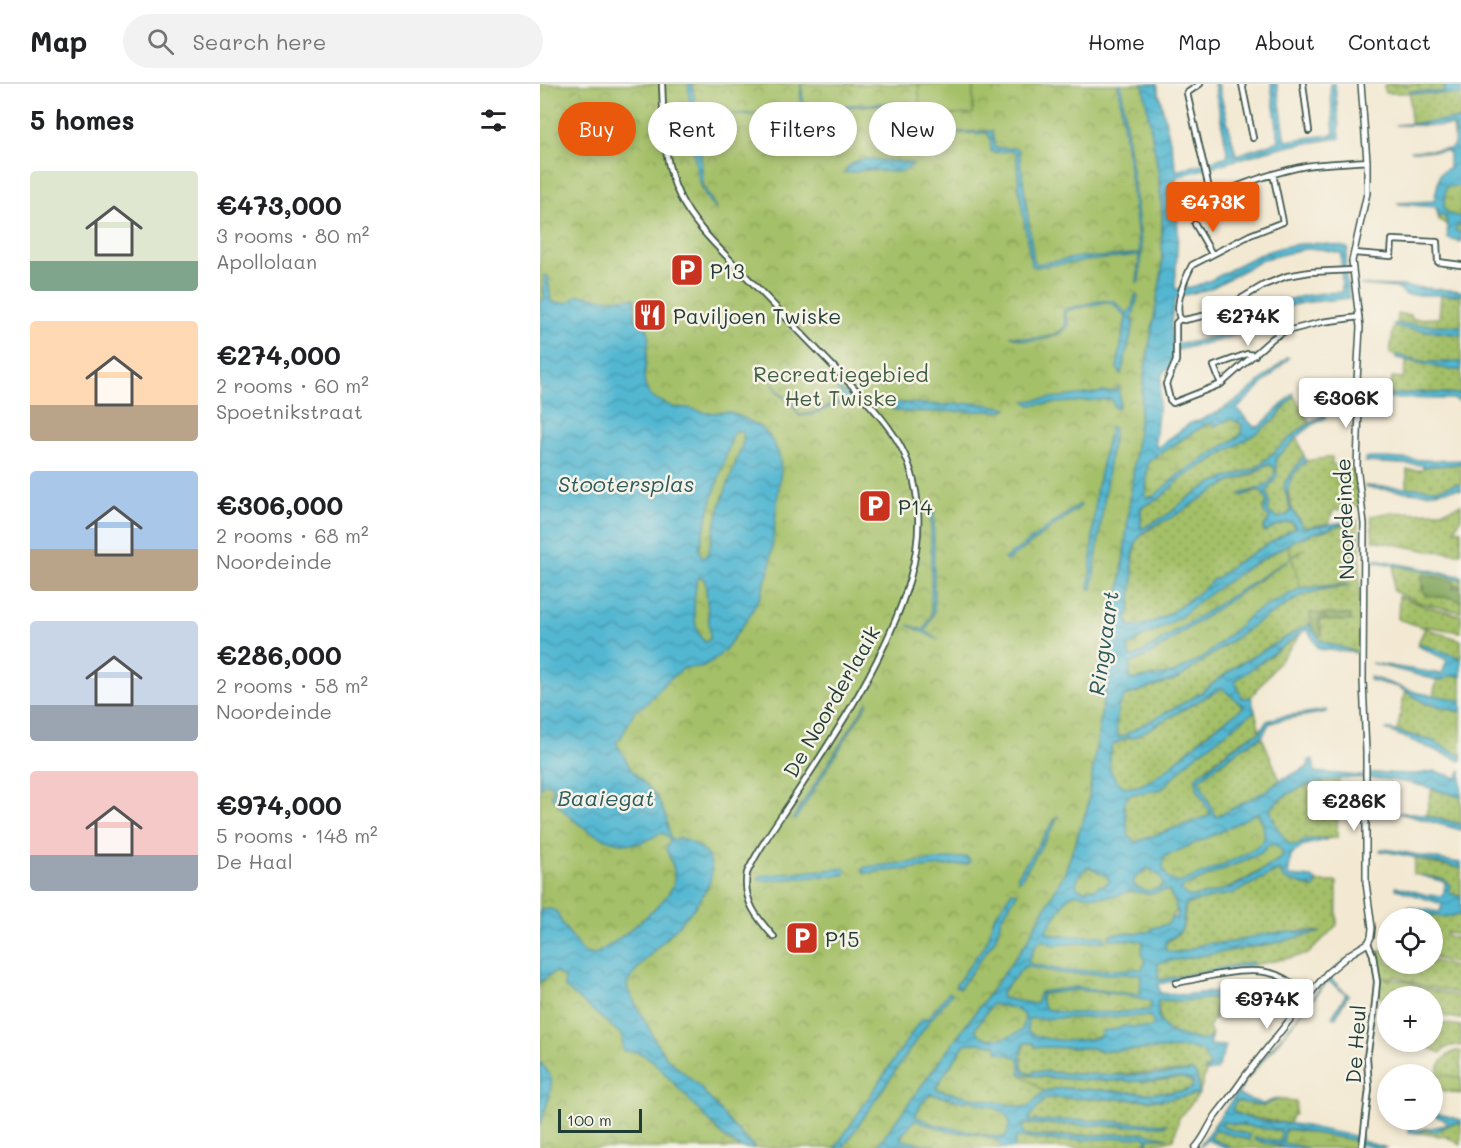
<!DOCTYPE html>
<meta charset="utf-8">
<style>
:root{--surface:#fff;--page:#f2f2f2;--text:#202124;--muted:#757577;--line:#e0e0e0;--accent:#ea580c}
body{margin:0;font-family:Mali,sans-serif;background:var(--page);color:var(--text);height:100vh;display:flex;flex-direction:column;font-size:22px;white-space:nowrap}
*{box-sizing:border-box;margin:0}
p{font-size:20px;color:var(--muted)}
.icon{flex:none;width:33px;height:33px;fill:none;stroke:currentColor;stroke-width:2;stroke-linecap:round;stroke-linejoin:round}
.map{position:relative;flex:1;overflow:hidden}
.panel{display:flex;flex-direction:column;background:var(--surface);width:540px}
.panel>*{flex:none}
.hud{position:absolute;left:18px;top:18px;width:570px;height:54px;display:flex;gap:12px}
.tools{position:absolute;left:837px;top:824px;display:grid;gap:12px}
.tools a{display:grid;place-items:center;width:66px;height:66px;border-radius:50%;background:var(--surface);box-shadow:0 3px 9px #0003;font-size:30px}
.scale{position:absolute;left:18px;bottom:15px;width:84px;box-sizing:border-box;padding-left:6px;border:3px solid #1f3d34;border-top:0;font-size:16px;line-height:21px;white-space:nowrap;color:#1f3d34;-webkit-text-stroke:4px #f7f3e8;paint-order:stroke}
.price{position:absolute;translate:-50% -51px;padding:0 14px;border-radius:6px;background:#fff;color:#222;font-size:20px;line-height:39px;filter:drop-shadow(0 2px 3px #0008)}
.price::after{content:'';position:absolute;left:50%;top:36px;width:18px;height:14px;margin-left:-9px;background:inherit;clip-path:polygon(0 0,100% 0,50% 100%)}
.price.active{background:var(--accent);color:#fff}
ul{padding:0;list-style:none}
li{display:flex;align-items:center;gap:18px;height:150px;padding:0 30px}
li span{display:grid;place-items:center;flex:none;width:168px;height:120px;border-radius:6px;color:#555}
li>.icon{margin-inline-start:auto}
span .icon{width:72px;height:72px;fill:#fffc;stroke-width:1}
li b{font-size:26px}
h2{display:flex;justify-content:space-between;align-items:center;height:72px;padding:0 30px;font-size:26px}
.tag{padding:0 21px;border-radius:27px;background:var(--surface);box-shadow:0 3px 9px #0003;font-size:21px;line-height:54px}
.tag.active{background:var(--accent);color:#fff}
header{display:flex;align-items:center;gap:36px;box-sizing:border-box;height:84px;padding:0 30px;background:var(--surface);border-bottom:2px solid var(--line)}
header strong{font-size:28px}
nav{display:flex;gap:33px;margin-inline-start:auto;font-size:21px}
.search{width:420px;height:54px;background:var(--page);display:flex;align-items:center;gap:15px;box-sizing:border-box;padding:0 21px;border-radius:33px;color:var(--muted);font-size:22px}
main{display:flex;flex:1;min-height:0}
.map>svg:first-child{display:block}
.grass{fill:url(#grass-dots);stroke:#627e4e;stroke-width:1.5}
.forest{fill:url(#forest-firs);stroke:#517248;stroke-width:1.5}
.wetland{fill:url(#wetland-marsh);stroke:#627e4e;stroke-width:1.5}
.park{fill:url(#park-crowns);stroke:#627e4e;stroke-width:1.5}
.garden{fill:#a4c067;stroke:#627e4e;stroke-width:1.5}
.water{fill:url(#water-waves);stroke:#397a83;stroke-width:1.5;fill-rule:evenodd}
.lines{fill:none;stroke-linecap:round;stroke-linejoin:round}
.minor-casing{stroke:#3f574c;stroke-width:8}
.tertiary-casing{stroke:#3f574c;stroke-width:8}
.minor{stroke:#fff;stroke-width:4.5}
.tertiary{stroke:#fff;stroke-width:5}
.labels{text-anchor:middle;dominant-baseline:central;stroke-width:5;stroke-linejoin:round;paint-order:stroke}
.poi-label{font-size:21px;fill:#1f3d34;stroke:#f7f3e8;text-anchor:start}
.park-label{font-size:21px;fill:#405e41;stroke:#f7f3e8}
.street-label{font-size:21px;fill:#1f3d34;stroke:#f7f3e8}
.water-label{font-size:22px;font-style:italic;fill:#2c5c5c;stroke:#f7f3e8}
</style>
<header>
<strong>Map</strong>
<div class="search"><svg class="icon" aria-label="search" viewBox="0 0 24 24"><circle cx="10" cy="10" r="6"/><path d="M15 15l6 6"/></svg>Search here</div>
<nav><a>Home</a><a>Map</a><a>About</a><a>Contact</a></nav>
</header>
<main>
<section class="panel">
<h2>5 homes<svg class="icon" aria-label="filters" viewBox="0 0 24 24"><path d="M4 7h16M4 17h16"/><circle cx="9" cy="7" r="2"/><circle cx="15" cy="17" r="2"/></svg></h2>
<ul>
<li><span style="background:linear-gradient(#dfe7d0 75%,#7fa58c 0)"><svg class="icon" aria-label="home" viewBox="0 0 24 24"><path d="M3 11l9-7 9 7M6 9v11h12V9"/></svg></span><div><b>€473,000</b><p>3 rooms · 80 m²</p><p>Apollolaan</p></div></li>
<li><span style="background:linear-gradient(#ffd9b3 70%,#b9a48a 0)"><svg class="icon" aria-label="home" viewBox="0 0 24 24"><path d="M3 11l9-7 9 7M6 9v11h12V9"/></svg></span><div><b>€274,000</b><p>2 rooms · 60 m²</p><p>Spoetnikstraat</p></div></li>
<li><span style="background:linear-gradient(#a9c7e8 65%,#b9a48a 0)"><svg class="icon" aria-label="home" viewBox="0 0 24 24"><path d="M3 11l9-7 9 7M6 9v11h12V9"/></svg></span><div><b>€306,000</b><p>2 rooms · 68 m²</p><p>Noordeinde</p></div></li>
<li><span style="background:linear-gradient(#c9d6e8 70%,#9aa5b1 0)"><svg class="icon" aria-label="home" viewBox="0 0 24 24"><path d="M3 11l9-7 9 7M6 9v11h12V9"/></svg></span><div><b>€286,000</b><p>2 rooms · 58 m²</p><p>Noordeinde</p></div></li>
<li><span style="background:linear-gradient(#f6c9c9 70%,#9aa5b1 0)"><svg class="icon" aria-label="home" viewBox="0 0 24 24"><path d="M3 11l9-7 9 7M6 9v11h12V9"/></svg></span><div><b>€974,000</b><p>5 rooms · 148 m²</p><p>De Haal</p></div></li>
</ul>
</section>
<div class="map">
<svg width="921" height="1064" viewBox="0 0 921 1064">
<defs>
<pattern id="grass-dots" width="8" height="8" patternUnits="userSpaceOnUse" patternTransform="scale(1.5)"><rect width="8" height="8" fill="#a4c067"/><path d="M2 2h.1M6 6h.1" fill="none" stroke="#859d56" stroke-width="1.8" stroke-linecap="round"/></pattern>
<pattern id="forest-firs" width="22" height="20" patternUnits="userSpaceOnUse" patternTransform="scale(1.5)"><rect width="22" height="20" fill="#83a65c"/><path d="M5 1l3.5 6h-7zM16 11l3.5 6h-7z" fill="#6b884d"/></pattern>
<pattern id="wetland-marsh" width="20" height="14" patternUnits="userSpaceOnUse" patternTransform="scale(1.5)"><rect width="20" height="14" fill="#a4c067"/><path d="M1 5h8M5 5V1M11 12h8M15 12V8" fill="none" stroke="#859d56"/></pattern>
<pattern id="park-crowns" width="20" height="18" patternUnits="userSpaceOnUse" patternTransform="scale(1.5)"><rect width="20" height="18" fill="#a4c067"/><path d="M2 6a3 3 0 1 1 6 0M12 15a3 3 0 1 1 6 0" fill="none" stroke="#859d56"/></pattern>
<pattern id="water-waves" width="16" height="10" patternUnits="userSpaceOnUse" patternTransform="scale(1.5)"><rect width="16" height="10" fill="#53b7d2"/><path d="M0 5q4-4 8 0t8 0" fill="none" stroke="#4496ab"/></pattern>
</defs>
<rect width="100%" height="100%" fill="#f7f3e8"/>
<filter id="ink" filterUnits="userSpaceOnUse"><feTurbulence type="fractalNoise" baseFrequency=".0167" numOctaves="2"/><feDisplacementMap in="SourceGraphic" scale="12" xChannelSelector="R" yChannelSelector="G"/><feConvolveMatrix kernelMatrix="1 2 1 2 8 2 1 2 1" color-interpolation-filters="sRGB"/></filter>
<filter id="wash" filterUnits="userSpaceOnUse"><feTurbulence type="fractalNoise" baseFrequency=".008" numOctaves="4" result="noise"/><feDisplacementMap in="SourceGraphic" scale="24" xChannelSelector="R" yChannelSelector="G"/><feGaussianBlur stdDeviation="1.35" result="paint"/><feColorMatrix in="noise" values="0 0 0 0 0 0 0 0 0 0 0 0 0 0 0 0 0 1.4 0 .05"/><feComposite in="paint" operator="in"/></filter>
<g filter="url(#wash)">
<rect width="100%" height="100%" fill="#f3e9d3"/>
<path class="grass" d="M849,0H904L905,8L870,7L921,11V36L870,40V9H845L844,1Z
M901,210L921,211V242L857,240L858,230L871,231L872,235L899,234Z
M855,243L921,251V278H887L850,270L853,245Z
M867,276L911,286H921V310L882,308L848,311L845,300H852V293L863,294Z
M754,312L770,339L759,346L716,384L672,399L649,413L629,430L601,446V424L619,415L640,395L736,334Z
M757,354L764,372L745,398L751,422L747,403L754,388L766,377L792,373V380L801,383L813,382L819,422L793,427L789,439L764,444L751,423L748,431L738,434L728,428L727,407V404C739,396 734,386 736,374Z
M921,380V401L898,405L867,404V386H882L883,383Z
M726,381H731L736,385C734,403 715,404 701,411L722,407L727,418L723,426L730,433L723,444L745,438H752L755,444L694,480L676,495H673L669,501C645,518 620,542 590,543L587,533L590,525L594,471L596,457L600,453L618,440L651,422L662,412L688,399L714,390Z
M921,420V434L915,445L921,446V469L889,467L833,456L831,432C837,431 844,429 850,429C870,427 901,433 921,420Z
M817,436L820,463L819,569L781,557L777,552L782,551L778,536L810,537L770,529L771,542L769,540L698,581L656,612L579,655L576,644L578,623L585,612L639,594L715,540L763,511L780,506L809,501L803,500L761,504L715,498L764,465L714,496L707,484L759,454Z
M854,481L921,495V503L896,493L882,492L883,504L886,511C901,516 907,508 921,518V528L881,519L853,507Z
M859,512L884,522L921,531V548L884,542L890,546L921,556V574L878,559L885,544L858,535Z
M761,550L711,613L702,615L695,597Z
M909,592H921V618L893,611L897,596H903Z
M682,604L704,623C691,633 678,641 666,650C650,663 599,720 579,699C565,686 569,678 572,661L589,653L593,654Z
M865,607L885,619L921,628V672L893,657L857,647Z
M715,627L720,647L719,649C696,656 675,678 656,693C655,705 666,720 671,731L596,758L589,753L584,718L589,711L622,705L650,676Z
M722,653L740,696L728,706L676,734L659,696L704,662Z
M799,695L797,754L764,756L758,761L749,760L737,746L730,725C747,705 773,698 799,695Z
M892,705L921,713V740L886,731Z
M876,773L889,779L921,784V813L909,809L906,797L903,795L873,790Z
M739,786L751,798L762,799L771,804H775L777,798H797V841L768,870L714,881L712,878L619,896L618,894L617,878L730,860L779,848L763,846L758,849H735L692,858L661,861L651,866L630,869L625,865L624,862C628,855 634,855 639,849C647,842 643,830 646,821L732,790Z
M879,828L901,833L921,831V852L907,848L906,851L921,856V881L893,874L892,834H879Z
M840,867L847,868L848,879H892L893,877L921,885V910L884,902L857,893L842,894L865,897L883,904L921,913V935L893,930L892,912H848L847,916L838,913L840,894L835,870Z
M674,914H677L673,936L671,937L669,944L672,950L668,956C659,956 652,955 643,952C620,945 619,940 618,916L641,917Z
M893,938L921,942V962C914,960 905,963 901,969L874,958L892,957Z
M484,959H493L495,963L552,964L558,967L651,964L663,968L671,983L665,985L666,988L659,1010L639,1034L634,1055L613,1061V1064H607L609,1054H628C581,1045 532,1054 484,1051L482,1049L483,1042L487,1040L560,1041L587,1043L569,1038L490,1037L489,1034L505,1015L510,1014L623,1016L659,1009L657,992L653,987L560,991L494,987L492,991L483,987L481,972Z
M915,967H921V1010L895,1005C896,987 898,976 915,967Z
M480,990L510,994L612,997L643,994L653,998L652,1004L644,1007L607,1009L522,1004L504,1007L489,1022Z
M739,1015L756,1018L755,1030L751,1033L750,1040L703,1032L692,1026L696,1017L722,1022Z
M681,1038H694L742,1047L740,1058L714,1056L747,1064H693L669,1054L675,1045L709,1051L682,1043Z
M917,1038L921,1039V1061L907,1053L879,1049L884,1046C900,1050 905,1040 917,1038Z
M476,1053L496,1056L605,1053L607,1055L605,1064H474Z"/>
<path class="forest" d="M882,491L910,496L921,503V518C905,507 894,520 882,506Z
M770,529L810,531L811,537L779,536L782,551L777,552L771,542Z"/>
<path class="wetland" d="M691,335L702,340L701,351L638,391L614,412L606,414L607,384L610,376L663,342Z
M745,1045L804,1053L818,1057V1064H768L743,1059Z"/>
<path class="park" d="M0,0H605L619,92L622,129V187L604,292L581,497L547,725L525,788L486,859L336,1064H0Z
M921,35V156L908,151V141L899,136L895,119L899,97L908,89L911,75L909,68L915,59L913,42L903,38H916Z
M748,461L761,504L665,572L634,589L589,596L588,564L600,554L707,484Z
M717,729L743,768L741,774C711,792 683,813 646,812L628,840L603,857L605,879L600,912L611,918L614,941L609,944L561,952C542,961 492,955 470,954L481,972L480,990L504,1007L468,1047L461,1064H354L383,1018L396,1003L452,920L488,877L496,861L536,799L547,777L546,768L551,753L559,757L560,769L557,786L568,793L569,798L595,794L623,773Z"/>
<path class="garden" d="M379,0H433V30L380,32Z
M898,990L921,994V1009L896,1005Z"/>
<path class="water" d="M148,0H152L160,55L163,102L176,124L175,125C150,102 152,34 148,0Z
M261,0L264,23L371,18L373,49L452,47L455,64H476L479,66L494,178L496,180L541,173H561L600,169L578,0H581L602,165L599,198L597,199L599,171L494,183L491,180L479,105L476,69L471,67L454,69L451,67L450,54L447,49H440L437,51L435,49L370,50L369,22L367,19L259,26L233,31L191,30L230,29L260,24Z
M603,0H617L637,87L688,72L674,0H678L696,71L739,57L731,0H737L746,57L794,50L790,0H795L800,54L741,63L636,93L638,147L635,205C661,205 681,190 704,178C737,160 772,154 808,164L805,183L809,214L762,219L743,224L695,251L676,257L633,267L631,281L622,290L615,358L617,364L649,340L675,330L703,312L748,273L749,274L697,325L714,343L720,342L754,309V312L736,334L717,349L640,395L619,415L601,423V445L629,430L649,413L672,399L716,384L759,346L786,329L785,334C764,343 753,359 736,374L737,392L727,407L730,419L728,428L738,434L747,431L751,427L744,403L745,398L764,372L766,377C740,401 744,416 764,444L817,436L759,454L707,484L658,518L641,533L616,547L600,554L588,564L590,573H595L757,470L614,568L590,580V596L634,589L665,572L713,529L761,504L813,501L780,506L763,511L715,540L639,594L585,612L578,623L576,644L579,654L656,612L698,581L769,540L781,557L819,569L779,565L767,545L695,597L702,614L711,613L715,627L650,676L622,705L589,711L584,719L589,753L596,758L671,731C666,720 654,705 656,693L690,666L711,652L719,649L727,637L738,633L786,626V628L740,636L729,640L722,653L704,662L659,696L676,733L728,706L740,696L768,683L769,676L773,675L775,688L821,692L832,689L878,690L895,687L917,694L921,686V713C909,710 898,706 886,703C841,691 766,686 732,723L730,725C733,739 740,749 749,760L758,761L764,756L785,754L786,756L765,761L751,771L748,792L772,794L777,798L775,804L743,795L741,788L739,786L694,809L649,819L644,824C644,845 644,847 626,857L625,865C638,874 653,863 664,860C674,858 683,860 693,858C707,856 720,849 735,849C751,848 765,847 781,848L730,860L618,879V894L620,896L712,878L714,881L618,900L620,909L644,911L714,903L719,913L731,914L730,916L718,915L713,906L679,910L675,937L677,914L641,917L618,916V933L627,947L657,956H668L672,950L669,961L686,962L677,986L666,988L665,985L670,983L663,968L651,964L558,967L552,964L495,963L493,959H484L481,972L483,987L492,990L494,987C547,991 600,994 653,987L657,992L659,1010L623,1016L509,1014L505,1015L489,1034L490,1037L544,1036L627,1040L624,1042C579,1043 533,1040 487,1040L483,1042L482,1049L484,1051L511,1053L604,1049L628,1054H609L607,1064H605L607,1055L605,1053L519,1057L476,1053L474,1064H461L459,1057L441,1051L408,1047L375,1036L360,1053L366,1057L405,1064H383L361,1060L355,1064H336L486,859L525,788L547,725L581,497L604,292L622,187V129L619,92ZM765,165H780L801,169L802,208C783,209 764,210 746,217C708,231 676,261 633,259C629,247 632,225 636,213L670,205L724,175ZM691,335L702,340L701,351L638,391L614,412L606,414L607,384L610,376L663,342L672,339L674,342ZM726,381H731L735,385C734,403 715,405 700,410L702,412L717,406L722,407L727,418L723,426L725,431L730,433L723,444L725,448C735,443 741,438 752,438L755,444L694,480L676,495H673L668,501C645,518 620,542 590,543L587,533L590,526L594,488L592,486C593,478 593,467 596,459C603,441 628,438 641,428C656,417 672,408 688,399C701,392 714,391 726,381ZM682,604L704,623C691,633 678,641 666,651C649,664 599,719 579,699C566,686 569,678 572,661L589,653L593,654ZM717,729C724,737 724,745 724,756C710,772 661,789 639,799L628,795L623,784L624,773L678,749ZM734,760L743,768L741,774C712,793 682,814 647,812L641,806L643,803L721,769L729,761ZM549,783L568,793L569,798L562,802L559,801L556,805L548,804L547,807L538,804L536,800C539,791 541,787 549,783ZM609,784L621,794L623,800L619,804L606,807L593,801L595,794ZM628,806L636,819L635,823L638,827L636,835L632,833L628,840L612,844L611,847C597,850 584,848 569,851V855L603,857L602,868L605,879L602,885L527,887L491,880L488,877L496,861L501,856L514,861L565,857L564,852H520L508,849L506,847L528,813L535,810L563,813L580,811L589,807L609,810ZM485,882L526,890H598L601,891L600,911L536,903L500,908L496,920L462,914L461,909L465,904ZM537,906C551,907 602,912 611,918L610,926C583,929 556,928 529,929C521,929 514,926 506,925C502,920 500,917 502,910ZM452,920C464,923 477,922 485,933L482,946C469,955 444,961 435,945ZM610,932L614,941L609,944L583,942L578,945L561,947V952C546,959 497,958 487,946L488,935ZM433,959L456,961L458,968L479,974L480,990C523,996 569,998 612,997C625,996 642,990 653,998L652,1004L644,1007L607,1009L522,1004L504,1007L489,1022L480,1023L398,1006L396,1003L425,960ZM391,1010L425,1018L429,1016C446,1023 481,1023 465,1053H458L397,1041L375,1032L382,1019Z
M904,0H921V11L870,9V7L904,8Z
M912,36H921V102L906,103L904,124L909,130L921,133V141L916,143V147L921,149V158L908,155L906,133L898,131L897,123L858,120V119L894,117L900,90L909,83V67H870L910,65L914,61L915,42L855,41Z
M326,75L367,78L373,80C365,94 339,85 325,86C318,87 312,89 305,89L306,85C312,78 317,76 326,75Z
M4,191L8,192L11,218L28,219L38,211L67,215L95,214V235L107,243L109,251L104,297L106,304L111,313L133,323L148,324L167,329L189,328L204,334L222,344L230,353L239,370L241,385L230,483L221,511L209,533L184,567L170,579L161,583L144,584L125,599L107,619L94,628L81,654L76,658L91,685L117,713L126,733L130,753L134,756L141,754C228,787 105,860 87,901L88,906L117,959L127,974L159,1002L192,1041L215,1064H201L185,1054L112,976L98,968L83,967L82,951L24,903V894L15,888L0,898V826L10,825L16,827L23,841L44,869L54,871C72,861 127,820 133,801C137,788 131,776 126,765L130,756L126,751L121,749C114,752 107,758 100,759C67,765 28,737 11,711L15,707L9,700L5,699L0,705V216H4ZM196,347L203,348V358L180,422L168,470L162,473L159,466L171,419L193,350ZM160,493L165,496L170,551V555L165,558C150,544 154,514 157,496Z
M820,201L860,202L921,207V211H866L857,204Z
M595,211L598,212L592,235L594,238L581,291L577,284L585,238L587,235L574,220L563,219L528,226L525,230L529,241C517,257 487,261 470,251C487,256 515,257 526,241L523,230L525,225L559,217H574L587,230L592,224Z
M853,240L921,242V251L855,243Z
M856,271L887,278H921V286H911L856,274Z
M232,298L239,308L253,319L259,331L272,329L305,315L291,298L312,315L270,331L259,332L251,319L239,310Z
M579,303L580,319L578,324H575L571,315L490,321L485,317L574,307Z
M882,308L921,310V318L914,315L849,314L848,311Z
M351,318L402,321L437,319L468,324L463,327L363,328L352,325L350,321Z
M570,343L574,344L552,505H549L556,408Z
M825,374C857,373 889,378 921,376V380L883,383V381L825,378Z
M916,400L921,401V407L920,405C907,405 895,409 882,409C864,409 845,404 826,404L825,402L898,405Z
M540,420L541,422L467,477L464,475Z
M394,427V528L386,547L399,556L368,541L384,546L391,531V428Z
M829,474L921,492V495L829,476Z
M878,559L921,574V592H909L903,596H897L831,579L902,590L907,576L878,562Z
M830,593C845,597 860,603 875,608C890,612 906,612 921,617V628L885,619L858,603L829,596Z
M327,618L328,619L255,736L253,734Z
M848,645L893,657L921,672V677L846,646Z
M859,729H875L921,740V746Z
M518,731L514,742L481,795L478,797V791Z
M841,765C868,767 894,776 921,779V784C893,780 868,770 840,767Z
M427,773L430,777L428,780L325,789L322,786L325,783Z
M304,784L306,788L304,791L221,797L218,795L220,792Z
M879,791L903,795L910,801L909,809L921,813V831L901,833L868,825V823L900,828L902,820L856,805V802L887,811L903,812L905,801L904,798Z
M472,807L478,808L461,835L456,854L420,904L415,902L448,856L453,835Z
M805,876L806,879L790,894L808,911L795,934L792,933L806,910L788,897L705,998L698,1011L723,1020L737,1014L739,1015L722,1022L696,1017L692,1026C706,1039 741,1038 760,1041C780,1045 800,1050 821,1053L822,1057L847,1064H834L820,1060L819,1064H818V1057L750,1045H745L743,1059L768,1064H747L714,1056L715,1053L740,1058L741,1047L682,1038L683,1043L710,1051L709,1056L675,1046L670,1054L693,1064H687L667,1056L658,1064L711,989L769,919L789,891Z
M409,908L412,910L388,939L303,1064H295L379,938L382,935L388,934Z
M0,978C4,983 9,988 11,994C13,1002 4,1033 0,1041Z
M893,1028L921,1036V1039H912L896,1048L885,1046L879,1049L869,1048L868,1043L871,1036L869,1042L875,1046C886,1044 895,1045 906,1040L907,1037L893,1031Z"/>
</g>
<g filter="url(#ink)">
<g class="lines">
<g class="minor-casing">
<path id="minor" d="M122,0C124,39 122,77 140,113C154,141 178,163 199,185C229,216 259,247 289,278C310,300 334,322 351,347C382,390 384,445 370,494C349,569 299,645 256,710C239,736 220,761 207,789C202,816 217,834 234,853
M660,0L647,9L671,113C702,100 733,88 766,82C786,79 807,79 827,77
M702,0L713,54
M763,0L769,47
M733,90L743,138L710,151L652,181C645,195 634,220 640,235L644,236L677,229L724,201L747,192L770,188L813,186
M655,140L672,170
M814,169L851,172L852,156L897,158L898,178L921,181
M640,235L636,239V277L626,300L630,316L633,319L681,300L733,254L743,248L782,238L819,233
M681,300L674,282L707,270L715,271
M636,899C665,894 709,880 737,891C749,896 759,904 769,912
M822,1064L829,1005L827,973L834,929L837,898L833,871L828,859"/>
</g>
<g class="tertiary-casing">
<path id="tertiary" d="M655,1064C665,1054 668,1042 676,1031C686,1018 696,1006 705,992L787,889L810,870L828,859L831,853L832,844L826,799V668L823,597L824,440L817,382L819,322L817,297L820,243L812,177L827,109V77L821,0"/>
</g>
<use href="#minor" class="minor"/>
<use href="#tertiary" class="tertiary"/>
</g>
</g>
<defs>
<g id="parking-square" transform="scale(1.725)"><rect x="-9" y="-9" width="18" height="18" rx="4" fill="#c8321e" stroke="#f7f3e8"/><path d="M-3.5-5.5H1a3.5 3.5 0 0 1 0 7H-1V5.5H-3.5ZM-1-3.4V-.6H.8a1.4 1.4 0 0 0 0-2.8Z" fill="#fff"/></g>
<g id="restaurant-square" transform="scale(1.725)"><rect x="-9" y="-9" width="18" height="18" rx="4" fill="#c8321e" stroke="#f7f3e8"/><path d="M-5-6h1v4h1v-4h1v4h1v-4h1v5L-1.5 .5V6h-2V.5L-5-1ZM5-6V6H3V1.5H1.5Q1.5-4 5-6Z" fill="#fff"/></g>
</defs>
<g fill-rule="evenodd">
<use href="#parking-square" x="147" y="186"/>
<use href="#restaurant-square" x="110" y="231"/>
<use href="#parking-square" x="335" y="422"/>
<use href="#parking-square" x="262" y="854"/>
</g>
<g class="labels">
<g class="poi-label">
<text x="170" y="186">P13</text>
<text x="133" y="231">Paviljoen Twiske</text>
<text x="358" y="422">P14</text>
<text x="285" y="854">P15</text>
</g>
<g class="park-label">
<text x="301" y="289">Recreatiegebied<tspan x="301" dy="24">Het Twiske</tspan></text>
</g>
<g class="street-label">
<text transform="translate(804 435) rotate(-92)">Noordeinde</text>
<text transform="translate(291 617) rotate(-60)">De Noorderlaaik</text>
<text transform="translate(815 960) rotate(-86)">De Heul</text>
</g>
<g class="water-label">
<text x="86" y="399">Stootersplas</text>
<text transform="translate(563 559) rotate(-82)">Ringvaart</text>
<text x="66" y="713">Baaiegat</text>
</g>
</g>
</svg>
<div class="tools">
<a><svg class="icon" aria-label="locate" viewBox="0 0 24 24"><circle cx="12" cy="12" r="6"/><path d="M12 2v4M12 18v4M2 12h4M18 12h4"/></svg></a>
<a>+</a>
<a>−</a>
</div>
<div class="scale">100 m</div>
<b class="price active" style="left:673px;top:149px">€473K</b>
<b class="price" style="left:708px;top:263px">€274K</b>
<b class="price" style="left:806px;top:345px">€306K</b>
<b class="price" style="left:814px;top:748px">€286K</b>
<b class="price" style="left:727px;top:946px">€974K</b>
<div class="hud">
<a class="tag active">Buy</a>
<a class="tag">Rent</a>
<a class="tag">Filters</a>
<a class="tag">New</a>
</div>
</div>
</main>
